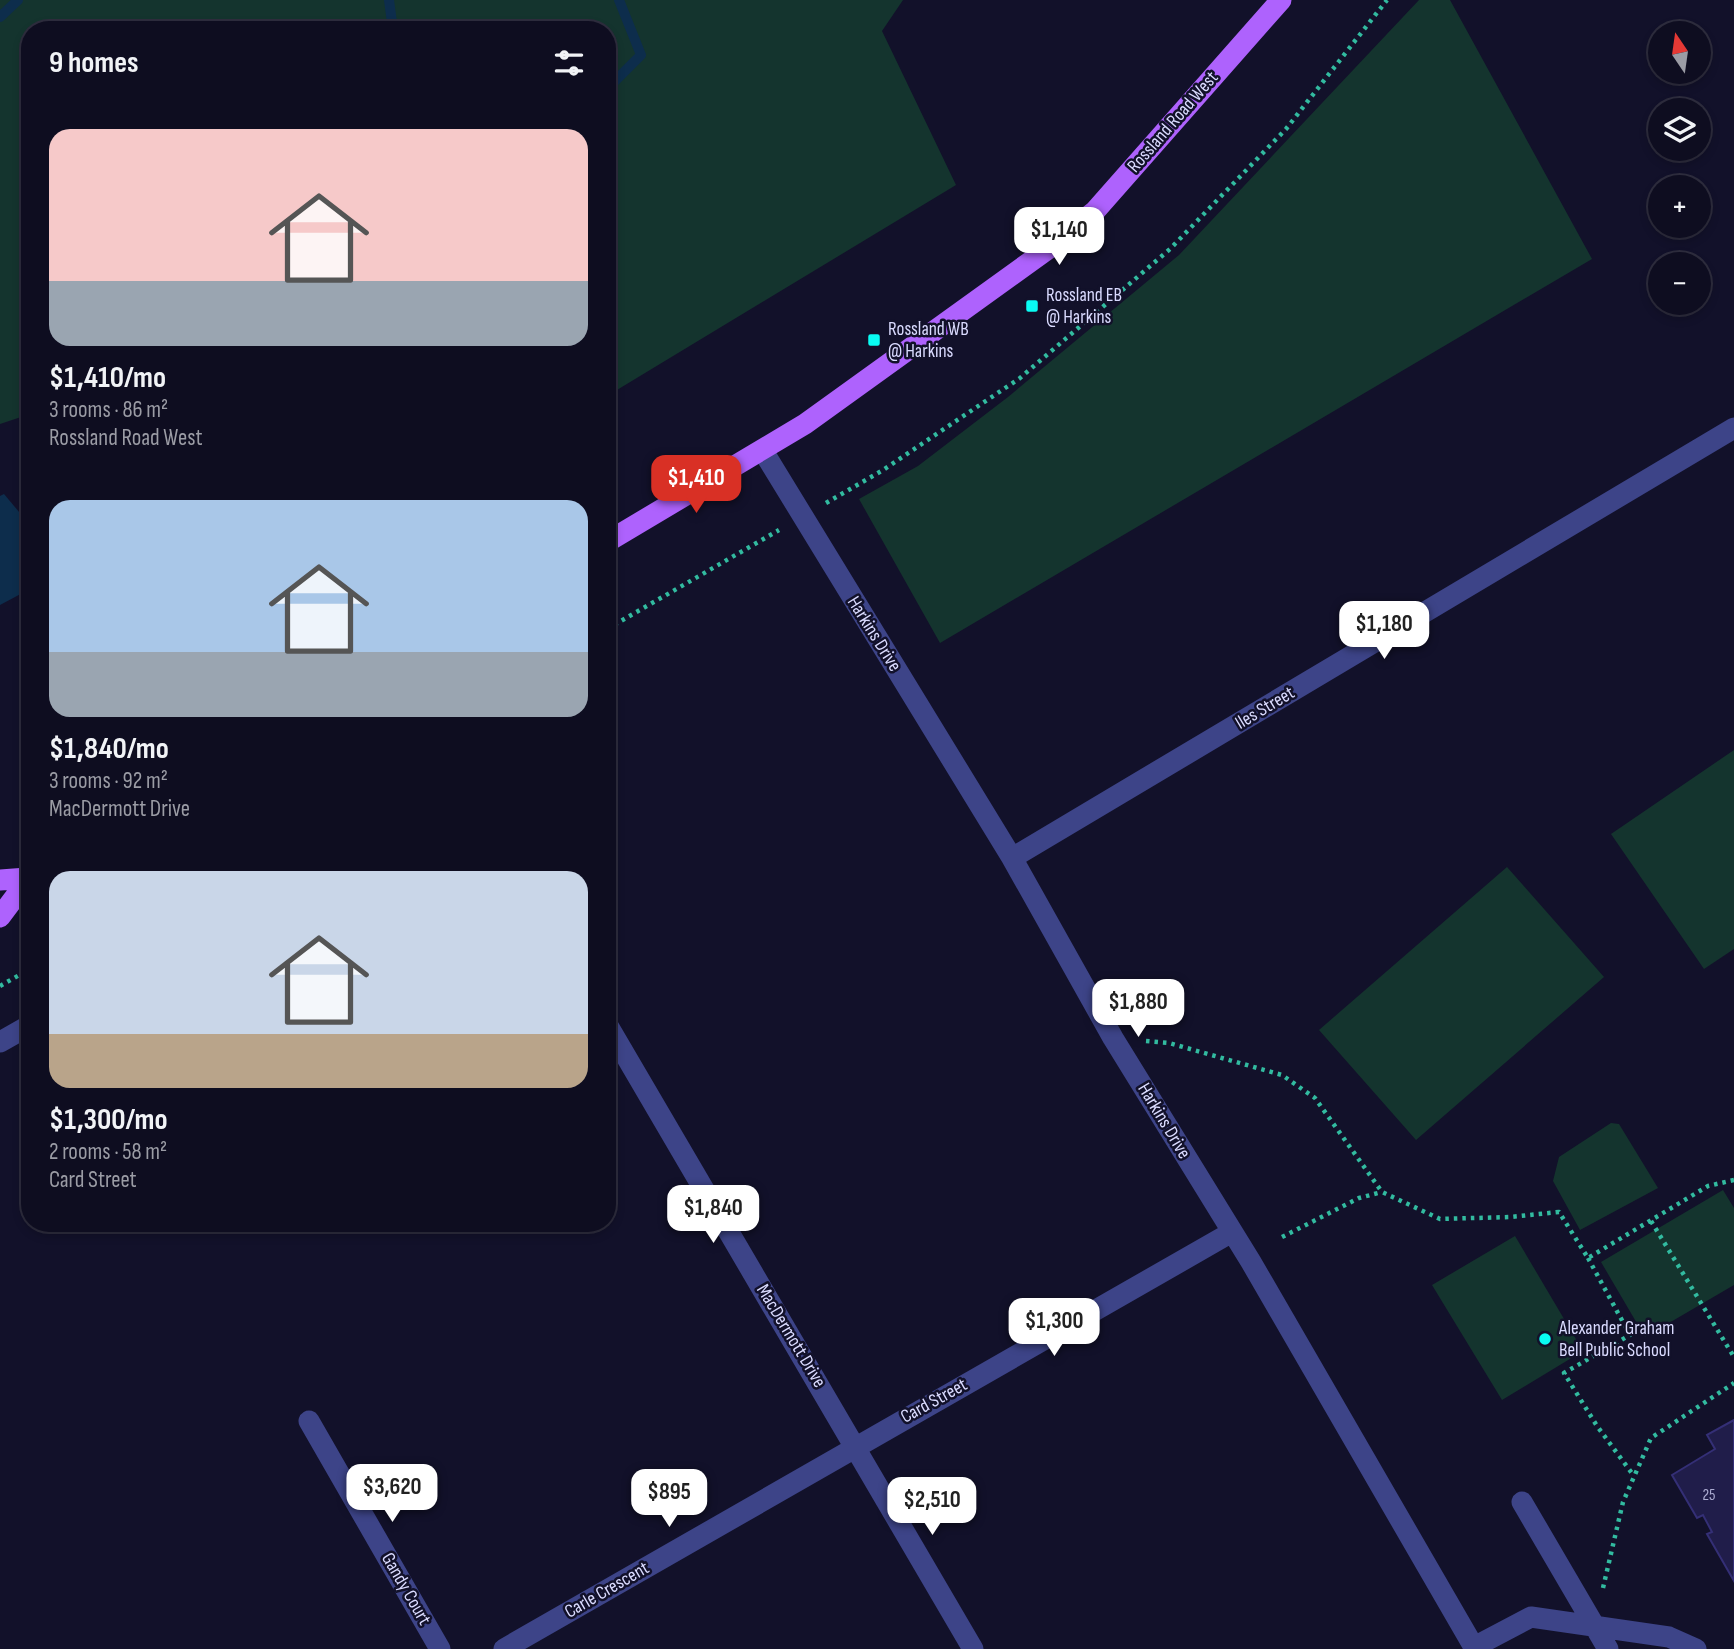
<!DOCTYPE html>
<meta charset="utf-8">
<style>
:root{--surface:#0e0d20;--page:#171629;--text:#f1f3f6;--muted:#9b9ca5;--line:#2e2d3e;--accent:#d93025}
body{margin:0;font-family:"Sofia Sans Condensed",sans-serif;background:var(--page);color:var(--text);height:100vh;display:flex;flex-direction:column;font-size:26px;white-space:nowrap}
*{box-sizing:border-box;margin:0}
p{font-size:23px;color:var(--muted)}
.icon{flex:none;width:38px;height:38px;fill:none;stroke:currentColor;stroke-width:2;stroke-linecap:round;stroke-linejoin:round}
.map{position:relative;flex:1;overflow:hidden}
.side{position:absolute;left:21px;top:21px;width:595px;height:1211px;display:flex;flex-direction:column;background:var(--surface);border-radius:28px;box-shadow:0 4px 10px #0003,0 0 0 2px var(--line)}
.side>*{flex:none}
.needle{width:46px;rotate:347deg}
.buttons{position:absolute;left:1648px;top:21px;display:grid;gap:14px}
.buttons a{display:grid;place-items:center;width:63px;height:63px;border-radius:50%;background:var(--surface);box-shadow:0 4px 10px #0003,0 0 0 2px var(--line);font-size:35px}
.price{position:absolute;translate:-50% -60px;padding:0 16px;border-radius:14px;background:#fff;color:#222;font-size:23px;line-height:46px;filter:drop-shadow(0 2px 4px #0008)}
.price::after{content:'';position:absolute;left:50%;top:42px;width:21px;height:16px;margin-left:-10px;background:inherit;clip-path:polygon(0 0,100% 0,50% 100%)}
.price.current{background:var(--accent);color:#fff}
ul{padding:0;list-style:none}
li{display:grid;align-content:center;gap:14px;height:371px;padding:0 28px}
li span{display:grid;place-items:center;height:217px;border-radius:21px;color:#555}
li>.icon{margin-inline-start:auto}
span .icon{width:126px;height:126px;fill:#fffc;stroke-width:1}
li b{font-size:30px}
h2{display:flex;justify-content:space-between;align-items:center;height:84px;padding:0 28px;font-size:30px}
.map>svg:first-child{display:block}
.green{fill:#14342e}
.water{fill:#0d2d4c}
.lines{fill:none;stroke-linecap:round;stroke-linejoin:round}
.stream{stroke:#0d2d4c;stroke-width:10}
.building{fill:#201d4a;stroke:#342f76;stroke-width:2}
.path{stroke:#32bba0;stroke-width:4.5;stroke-dasharray:3.5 5;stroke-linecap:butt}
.minor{stroke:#3d4488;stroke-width:21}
.major{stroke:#ae62fd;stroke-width:21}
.poi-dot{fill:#09fcf3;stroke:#12112a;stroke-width:2.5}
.labels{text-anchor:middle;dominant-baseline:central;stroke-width:5;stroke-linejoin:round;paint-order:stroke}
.number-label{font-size:16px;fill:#acacd2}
.street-label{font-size:19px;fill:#dadbff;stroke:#12112a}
.poi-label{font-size:19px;fill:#dadbff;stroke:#12112a;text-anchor:start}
</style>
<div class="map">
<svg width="1734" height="1649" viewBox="0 0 1734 1649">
<rect width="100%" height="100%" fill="#12112a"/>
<path class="green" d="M0,0H903L882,31L956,185L607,396V30H30V414L0,424Z
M1419,0H1450L1592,259L940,643L859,499L918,466L1008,397L1179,255Z
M1734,750V949L1704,969L1611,834Z
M1507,867L1604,977L1416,1140L1319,1030Z
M1611,1123L1619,1124L1658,1188L1580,1230L1553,1181L1559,1157Z
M1723,1190L1734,1208V1285L1645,1337L1601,1262Z
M1515,1236L1583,1351L1502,1400L1432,1285Z"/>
<path class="water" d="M4,494L30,525V589L0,605V496Z"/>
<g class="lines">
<path class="stream" d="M389,0L393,30
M0,17L18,0
M607,89L641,55L619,0"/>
</g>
<path class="building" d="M1734,1420V1581L1707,1534L1712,1532L1703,1515L1697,1518L1672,1475L1715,1449L1707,1435Z"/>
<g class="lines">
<path class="path" d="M826,503L883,470L1020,378L1170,249L1286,129L1387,0
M607,629L779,530
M0,986L30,969
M1146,1041L1169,1043L1282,1075L1315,1098L1382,1192L1440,1219L1510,1217L1559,1212L1588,1258L1708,1186L1734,1180
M1651,1221L1734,1357
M1282,1237L1359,1198L1382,1192
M1588,1258L1630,1335L1564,1373L1597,1426L1634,1476
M1603,1588L1623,1502L1651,1438L1734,1383"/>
<path class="minor" d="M763,451L1012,858L1113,1038L1251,1262L1475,1649
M1012,858L1734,428
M607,1024L973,1649
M0,1042L30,1025
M309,1421L440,1649
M1522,1502L1608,1649
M1474,1647L1531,1617L1669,1637L1696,1649
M504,1649L1232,1232"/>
<path class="major" d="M607,542L805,424L1048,249L1095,211L1281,0
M0,880L27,878
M0,917L30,877"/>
</g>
<g class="poi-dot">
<rect x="1025" y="299" width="14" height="14" rx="3.5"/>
<rect x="867" y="333" width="14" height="14" rx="3.5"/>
<circle cx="1545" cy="1339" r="7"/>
</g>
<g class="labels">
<g class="number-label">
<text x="1709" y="1495">25</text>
</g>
<g class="street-label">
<text transform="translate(1173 122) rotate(-49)">Rossland Road West</text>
<text transform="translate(874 634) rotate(58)">Harkins Drive</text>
<text transform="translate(1265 708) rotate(-31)">Iles Street</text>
<text transform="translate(1164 1121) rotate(59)">Harkins Drive</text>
<text transform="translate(791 1336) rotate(59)">MacDermott Drive</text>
<text transform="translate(934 1401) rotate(-29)">Card Street</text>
<text transform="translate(406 1589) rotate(60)">Gandy Court</text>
<text transform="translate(607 1590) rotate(-30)">Carle Crescent</text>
</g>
<g class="poi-label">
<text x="1046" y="295">Rossland EB<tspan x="1046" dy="22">@ Harkins</tspan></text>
<text x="888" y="329">Rossland WB<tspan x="888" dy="22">@ Harkins</tspan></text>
<text x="1559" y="1328">Alexander Graham<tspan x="1559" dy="22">Bell Public School</tspan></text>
</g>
</g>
</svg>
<div class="buttons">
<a><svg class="needle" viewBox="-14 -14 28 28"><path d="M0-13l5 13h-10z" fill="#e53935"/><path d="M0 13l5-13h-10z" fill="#9b9ca5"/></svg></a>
<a><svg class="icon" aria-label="layers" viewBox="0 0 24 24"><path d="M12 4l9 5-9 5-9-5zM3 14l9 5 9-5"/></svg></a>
<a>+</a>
<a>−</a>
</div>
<b class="price" style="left:1059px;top:267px">$1,140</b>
<b class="price current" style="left:696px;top:515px">$1,410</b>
<b class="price" style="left:1384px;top:661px">$1,180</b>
<b class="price" style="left:1138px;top:1039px">$1,880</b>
<b class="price" style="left:713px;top:1245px">$1,840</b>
<b class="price" style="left:1054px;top:1358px">$1,300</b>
<b class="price" style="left:392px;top:1524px">$3,620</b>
<b class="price" style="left:669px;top:1529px">$895</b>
<b class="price" style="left:932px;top:1537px">$2,510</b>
<section class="side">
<h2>9 homes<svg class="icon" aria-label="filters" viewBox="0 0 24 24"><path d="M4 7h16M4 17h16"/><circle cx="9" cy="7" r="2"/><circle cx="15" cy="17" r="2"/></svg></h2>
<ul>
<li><span style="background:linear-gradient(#f6c9c9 70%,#9aa5b1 0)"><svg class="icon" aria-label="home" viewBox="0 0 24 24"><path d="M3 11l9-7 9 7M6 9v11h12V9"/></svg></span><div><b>$1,410/mo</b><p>3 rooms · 86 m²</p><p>Rossland Road West</p></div></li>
<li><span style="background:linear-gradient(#a9c7e8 70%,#9aa5b1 0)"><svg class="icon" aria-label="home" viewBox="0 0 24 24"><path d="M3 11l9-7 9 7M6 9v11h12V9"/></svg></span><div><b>$1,840/mo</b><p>3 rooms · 92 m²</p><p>MacDermott Drive</p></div></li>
<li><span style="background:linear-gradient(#c9d6e8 75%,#b9a48a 0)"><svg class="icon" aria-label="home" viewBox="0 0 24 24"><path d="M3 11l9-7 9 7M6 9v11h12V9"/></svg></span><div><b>$1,300/mo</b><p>2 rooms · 58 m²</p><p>Card Street</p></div></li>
</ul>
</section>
</div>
